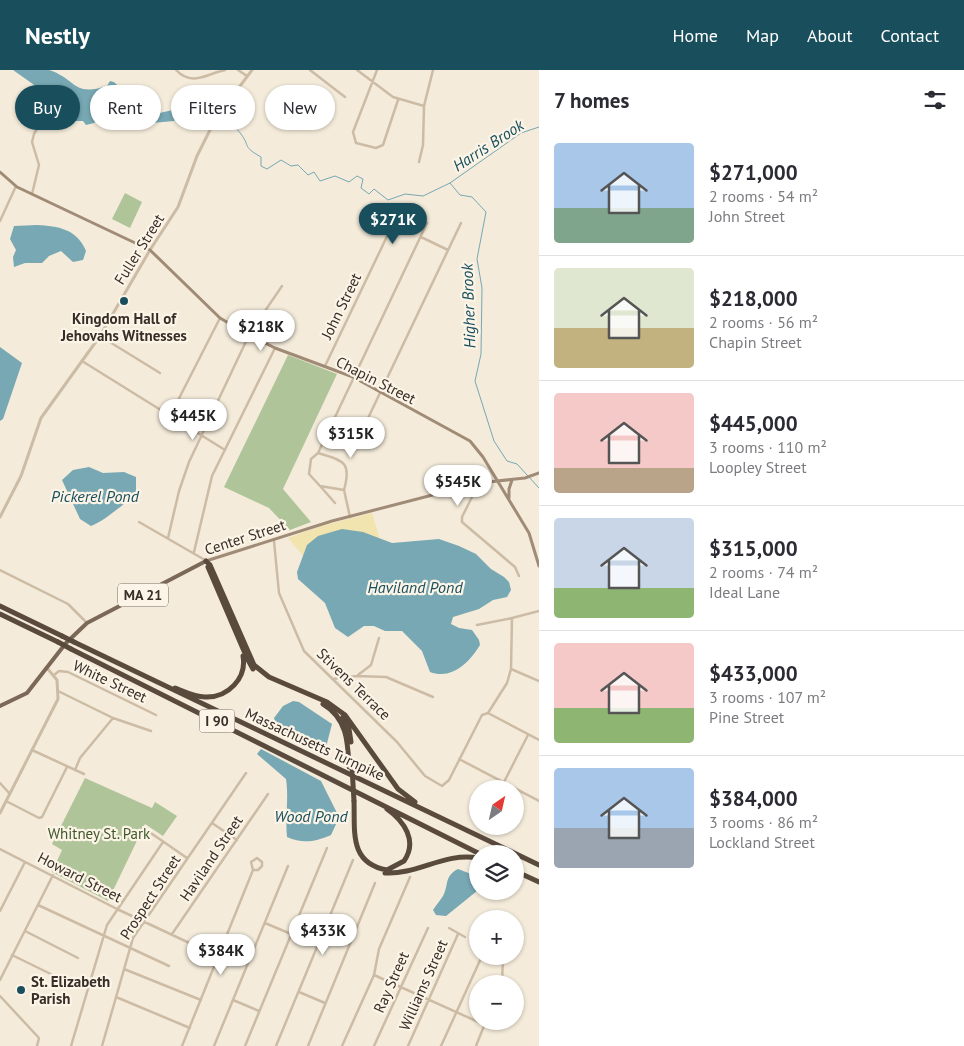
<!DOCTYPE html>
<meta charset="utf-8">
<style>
:root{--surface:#fff;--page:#f2f2f3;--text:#2b2b33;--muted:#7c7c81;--line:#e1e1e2;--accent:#194f5d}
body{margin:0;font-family:"PT Sans",sans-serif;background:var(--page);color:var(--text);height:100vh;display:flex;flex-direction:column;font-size:19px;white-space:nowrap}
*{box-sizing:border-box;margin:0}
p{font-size:16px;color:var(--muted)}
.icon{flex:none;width:28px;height:28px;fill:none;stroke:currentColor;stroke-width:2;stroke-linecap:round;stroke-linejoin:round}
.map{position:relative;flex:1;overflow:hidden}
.side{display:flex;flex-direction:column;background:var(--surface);width:425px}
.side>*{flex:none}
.banner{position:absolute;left:15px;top:15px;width:449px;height:45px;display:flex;gap:10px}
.needle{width:32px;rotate:34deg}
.buttons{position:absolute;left:469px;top:710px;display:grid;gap:10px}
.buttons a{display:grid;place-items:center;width:55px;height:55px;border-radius:50%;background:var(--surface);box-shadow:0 1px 4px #0004;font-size:25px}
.price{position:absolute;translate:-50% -42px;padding:0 11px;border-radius:18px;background:#fff;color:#222;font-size:16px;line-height:32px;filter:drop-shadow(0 1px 2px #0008)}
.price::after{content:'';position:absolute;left:50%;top:30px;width:15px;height:11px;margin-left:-8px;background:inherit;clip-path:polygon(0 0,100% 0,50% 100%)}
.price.selected{background:var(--accent);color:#fff}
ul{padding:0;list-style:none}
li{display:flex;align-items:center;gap:15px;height:125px;padding:0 15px}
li+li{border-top:1px solid var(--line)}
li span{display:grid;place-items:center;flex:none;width:140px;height:100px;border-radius:5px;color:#555}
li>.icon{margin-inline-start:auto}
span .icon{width:60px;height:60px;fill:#fffc;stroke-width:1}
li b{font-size:21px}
h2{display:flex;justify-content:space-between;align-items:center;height:60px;padding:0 15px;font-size:21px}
.chip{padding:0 18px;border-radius:22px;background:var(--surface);box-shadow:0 1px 4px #0004;font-size:18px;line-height:45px}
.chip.selected{background:var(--accent);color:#fff}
header{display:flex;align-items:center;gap:30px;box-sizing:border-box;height:70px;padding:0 25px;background:var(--accent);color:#fff}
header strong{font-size:24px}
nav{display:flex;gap:28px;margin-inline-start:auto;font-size:18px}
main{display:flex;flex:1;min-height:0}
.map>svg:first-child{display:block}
.green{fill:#b0c499}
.sand{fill:#f2e4ae}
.water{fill:#77a8b3}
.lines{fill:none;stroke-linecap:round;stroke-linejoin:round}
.stream{stroke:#77a8b3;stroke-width:1}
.minor{stroke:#cdbca5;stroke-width:2.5}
.tertiary{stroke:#cdbca5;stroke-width:3}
.secondary{stroke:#a08b76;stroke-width:3}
.primary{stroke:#7b6857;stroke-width:4}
.motorway{stroke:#594a3d;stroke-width:5}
.motorway-bridge{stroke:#594a3d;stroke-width:5}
.poi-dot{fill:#194f5d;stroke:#fbf4e7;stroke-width:2}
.labels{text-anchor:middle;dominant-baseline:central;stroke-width:4.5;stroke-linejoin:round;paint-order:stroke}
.shield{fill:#fbf4e7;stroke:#726961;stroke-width:1}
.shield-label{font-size:14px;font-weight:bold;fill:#382e27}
.street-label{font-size:15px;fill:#382e27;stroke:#fbf4e7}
.poi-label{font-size:15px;font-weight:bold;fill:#382e27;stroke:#fbf4e7}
.park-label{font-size:15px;fill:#405829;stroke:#fbf4e7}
.water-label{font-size:16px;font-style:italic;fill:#194f5d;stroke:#fbf4e7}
</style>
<header>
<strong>Nestly</strong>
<nav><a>Home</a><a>Map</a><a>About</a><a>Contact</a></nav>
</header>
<main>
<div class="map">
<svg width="539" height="976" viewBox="0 0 539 976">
<rect width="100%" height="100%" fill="#f4ebda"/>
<path class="green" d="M125,123L142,132L130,158L112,149Z
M288,285L337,304L283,419L311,452L290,460L269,438L224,417Z
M85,708L152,738L155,732L177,746L163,766L145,754L108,831L52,802L62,780L52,774Z"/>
<path class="sand" d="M372,443L380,470L306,489L288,468L322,456Z"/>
<path class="water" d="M13,0C24,0 39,0 49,0C77,9 72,27 107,16L110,11C121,13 117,22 124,28L129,29L136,25L142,31L152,37L155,44L173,40L182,44L174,51L152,53L144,44C139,44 104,42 102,43C99,45 97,51 94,53L86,55L83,51H74L62,46L59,39L52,35L47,24Z
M37,155C58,156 77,159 86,181L83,190L73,192L61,181L49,186L42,193H25L14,197L13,187L16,180L10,169L14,156Z
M0,277L22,293L3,349L0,351Z
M89,397L103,403L124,402L136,407V426C119,436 108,449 91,456L80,449L62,410L73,400Z
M342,459L363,462L392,473L439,469L459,476L476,484L491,499L504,507L509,512L511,520L507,527L493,530L479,539L453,547L451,554L459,558L472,560L479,570L480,575C469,593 452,610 430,602L422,581L402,561H385L374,556H364L348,567L335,558L325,533L298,509L297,502L307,475L318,466Z
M293,631L299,632L332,654L326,677L316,680L278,661L274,648L283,636Z
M261,679L321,711L337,743V752L331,765C314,772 303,774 287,767C285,747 289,728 286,709L257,684Z
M458,799L471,804H477V821L446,846L436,845L433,840C436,835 440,831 443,826C449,815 444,806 458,799Z"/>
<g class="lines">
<path class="stream" d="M180,42L186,41L194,48H211
M218,52L229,48C233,55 236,58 241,64C251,78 242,76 261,87V96L267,99L281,90L291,96L298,95L308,105L314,102L320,111L335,106L349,112L357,106L363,109L361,118L369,124L374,119L388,130L405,124L423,126L450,113L460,125L472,127L486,142L477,189L482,218L481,284L475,311L494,371L507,391L517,394L539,418
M450,113L521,63L539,57"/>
<path class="minor" d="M176,0C192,17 206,4 225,0
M238,0L247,6
M310,0L345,27
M357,0L393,27L424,36
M377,0L353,62L356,73L376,78L383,75L398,30
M419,92L423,75L424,36L433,0
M32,124L39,95L32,72L34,64L45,45L51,48L49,56L38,55
M0,151L16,116
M421,167L448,180
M100,266L160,303
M82,291L225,380
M325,296L391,158
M170,346L220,248
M330,357L370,370
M360,365L461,153
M318,383L427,153
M318,383C343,391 352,391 344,420L320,416L309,404L311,389Z
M479,413L462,447V452L515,497L519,506
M321,417L335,433
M344,420L350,447
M139,452L205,490
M168,468L179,421L189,392L250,263L282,216
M274,471L279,523L304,581L397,672L425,706L442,716L449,710L482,645L488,643L507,613L511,599
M194,482L212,406L275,278
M0,500L68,534L87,553
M539,541L512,548L511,599L539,611
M477,555L512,548
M54,605L59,601L68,602L156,645
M358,605L371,595L379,568
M332,609L357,606L386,607L433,627
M58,621L113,648L151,661
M488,643L539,670
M32,680L84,704
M459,689L539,731
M75,700L80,688L113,648
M504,712L528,665
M0,713L10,724
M6,731L39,748L42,747L67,697
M212,753L237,770
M145,759L187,788
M0,779L117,839L232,893
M38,835L169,896
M0,841L25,792
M265,853L291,864
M449,858L465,867
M25,861L78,888
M172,864L268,724
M474,871L478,873
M12,885L67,912
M124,899L201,930
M374,905L485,955
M0,910L53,805
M502,914L503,886
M299,922L325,933
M0,926L39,968L37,976
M116,927L190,958
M233,930L259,941
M71,976L107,855L163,772
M102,976L133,868L246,703
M182,976L253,800H258L262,796V792L257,788L251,792L253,800
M214,976L288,796
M245,976L327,778
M276,976L353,790
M308,976L375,813
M342,976L374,905L379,879L410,807
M374,976L428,858
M408,976L458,864
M441,976L482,886
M476,976L486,951"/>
<path class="tertiary" d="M0,447L21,406L41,348L100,266L150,180L178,137L197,86L216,48L252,0
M0,743L58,629L57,610L47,598"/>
<path class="secondary" d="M0,102L17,117L150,180L220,248L249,265L275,278L353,307L470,371L483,387L529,463L539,496
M509,428V419L512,410
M206,491L332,451L479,413L525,408L539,403"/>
<path class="primary" d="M0,636L27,623L66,573L87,553L206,491"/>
<path class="motorway" d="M206,491L210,495L254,595L269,607L327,632L345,645L398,719L415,732
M208,497L247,588L253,599
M0,536L62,566
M0,544L58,572
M74,572L539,795
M71,579L480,784
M175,618C185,622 195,627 205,627C228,628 247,608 243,586
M323,634C347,648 348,672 349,697
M343,647L349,659L351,672
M354,731C355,762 349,793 387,800L404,791C418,771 404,751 387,739
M515,801L539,812
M385,803C417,805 445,782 478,788"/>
<path class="motorway-bridge" d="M62,566L74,572
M58,572L71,579
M352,697L354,731"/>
</g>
<g class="poi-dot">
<circle cx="124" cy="231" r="5"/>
<circle cx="21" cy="920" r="5"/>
</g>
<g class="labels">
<g class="shield">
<rect x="118" y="513.5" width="50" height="23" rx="4"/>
<rect x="199.5" y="639.5" width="35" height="23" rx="4"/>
</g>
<g class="shield-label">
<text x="143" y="525">MA 21</text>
<text x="217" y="651">I 90</text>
</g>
<g class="street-label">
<text transform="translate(139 179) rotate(-58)">Fuller Street</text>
<text transform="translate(341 236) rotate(-64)">John Street</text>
<text transform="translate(376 310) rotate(27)">Chapin Street</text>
<text transform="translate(245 467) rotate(-18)">Center Street</text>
<text transform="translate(110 611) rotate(25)">White Street</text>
<text transform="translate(354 614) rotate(44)">Stivens Terrace</text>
<text transform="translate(315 674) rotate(25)">Massachusetts Turnpike</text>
<text transform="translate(211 788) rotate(-56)">Haviland Street</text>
<text transform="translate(80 807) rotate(27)">Howard Street</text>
<text transform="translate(150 827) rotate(-57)">Prospect Street</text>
<text transform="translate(391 912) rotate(-66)">Ray Street</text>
<text transform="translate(423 915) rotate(-66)">Williams Street</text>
</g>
<g class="poi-label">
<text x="124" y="248">Kingdom Hall of<tspan x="124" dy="17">Jehovahs Witnesses</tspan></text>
<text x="31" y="911" text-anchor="start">St. Elizabeth<tspan x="31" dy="17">Parish</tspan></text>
</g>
<g class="park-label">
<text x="99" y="763">Whitney St. Park</text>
</g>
<g class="water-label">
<text transform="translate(488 75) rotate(-33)">Harris Brook</text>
<text transform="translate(468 236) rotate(-92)">Higher Brook</text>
<text x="95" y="426">Pickerel Pond</text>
<text x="415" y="517">Haviland Pond</text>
<text x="311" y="746">Wood Pond</text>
</g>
</g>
</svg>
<div class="buttons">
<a><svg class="needle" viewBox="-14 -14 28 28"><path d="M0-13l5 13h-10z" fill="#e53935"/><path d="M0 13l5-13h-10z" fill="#7c7c81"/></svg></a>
<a><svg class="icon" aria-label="layers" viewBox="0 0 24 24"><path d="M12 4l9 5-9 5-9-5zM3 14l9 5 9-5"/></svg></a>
<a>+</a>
<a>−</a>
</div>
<b class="price selected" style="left:393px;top:175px">$271K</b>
<b class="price" style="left:261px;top:282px">$218K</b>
<b class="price" style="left:193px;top:371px">$445K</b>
<b class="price" style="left:351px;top:389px">$315K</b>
<b class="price" style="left:458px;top:437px">$545K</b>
<b class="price" style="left:323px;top:886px">$433K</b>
<b class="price" style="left:221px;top:906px">$384K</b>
<div class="banner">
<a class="chip selected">Buy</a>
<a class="chip">Rent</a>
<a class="chip">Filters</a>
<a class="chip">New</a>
</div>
</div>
<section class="side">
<h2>7 homes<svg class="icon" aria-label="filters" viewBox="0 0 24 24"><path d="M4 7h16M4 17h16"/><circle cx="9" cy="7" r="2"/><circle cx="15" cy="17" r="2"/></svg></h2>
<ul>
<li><span style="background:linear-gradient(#a9c7e8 65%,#7fa58c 0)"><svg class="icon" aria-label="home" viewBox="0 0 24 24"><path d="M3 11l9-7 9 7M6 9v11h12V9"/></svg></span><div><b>$271,000</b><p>2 rooms · 54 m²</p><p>John Street</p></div></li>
<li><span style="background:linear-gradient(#dfe7d0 60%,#c2b280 0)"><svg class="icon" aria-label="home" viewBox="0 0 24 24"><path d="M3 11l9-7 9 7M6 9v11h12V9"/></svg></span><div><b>$218,000</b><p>2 rooms · 56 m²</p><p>Chapin Street</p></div></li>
<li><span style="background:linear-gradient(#f6c9c9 75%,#b9a48a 0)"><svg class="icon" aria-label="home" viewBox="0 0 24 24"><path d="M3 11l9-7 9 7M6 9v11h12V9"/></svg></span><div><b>$445,000</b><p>3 rooms · 110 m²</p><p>Loopley Street</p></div></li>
<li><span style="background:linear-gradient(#c9d6e8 70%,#8fb573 0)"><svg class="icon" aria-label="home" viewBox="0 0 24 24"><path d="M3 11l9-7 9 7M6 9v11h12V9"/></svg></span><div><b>$315,000</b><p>2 rooms · 74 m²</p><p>Ideal Lane</p></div></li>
<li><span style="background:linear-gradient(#f6c9c9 65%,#8fb573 0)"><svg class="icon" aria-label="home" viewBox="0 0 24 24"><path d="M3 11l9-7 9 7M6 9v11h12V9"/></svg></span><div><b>$433,000</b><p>3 rooms · 107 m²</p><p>Pine Street</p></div></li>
<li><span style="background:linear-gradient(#a9c7e8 60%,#9aa5b1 0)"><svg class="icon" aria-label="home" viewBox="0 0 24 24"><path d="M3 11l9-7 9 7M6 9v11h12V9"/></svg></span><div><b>$384,000</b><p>3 rooms · 86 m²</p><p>Lockland Street</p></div></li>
</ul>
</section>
</main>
